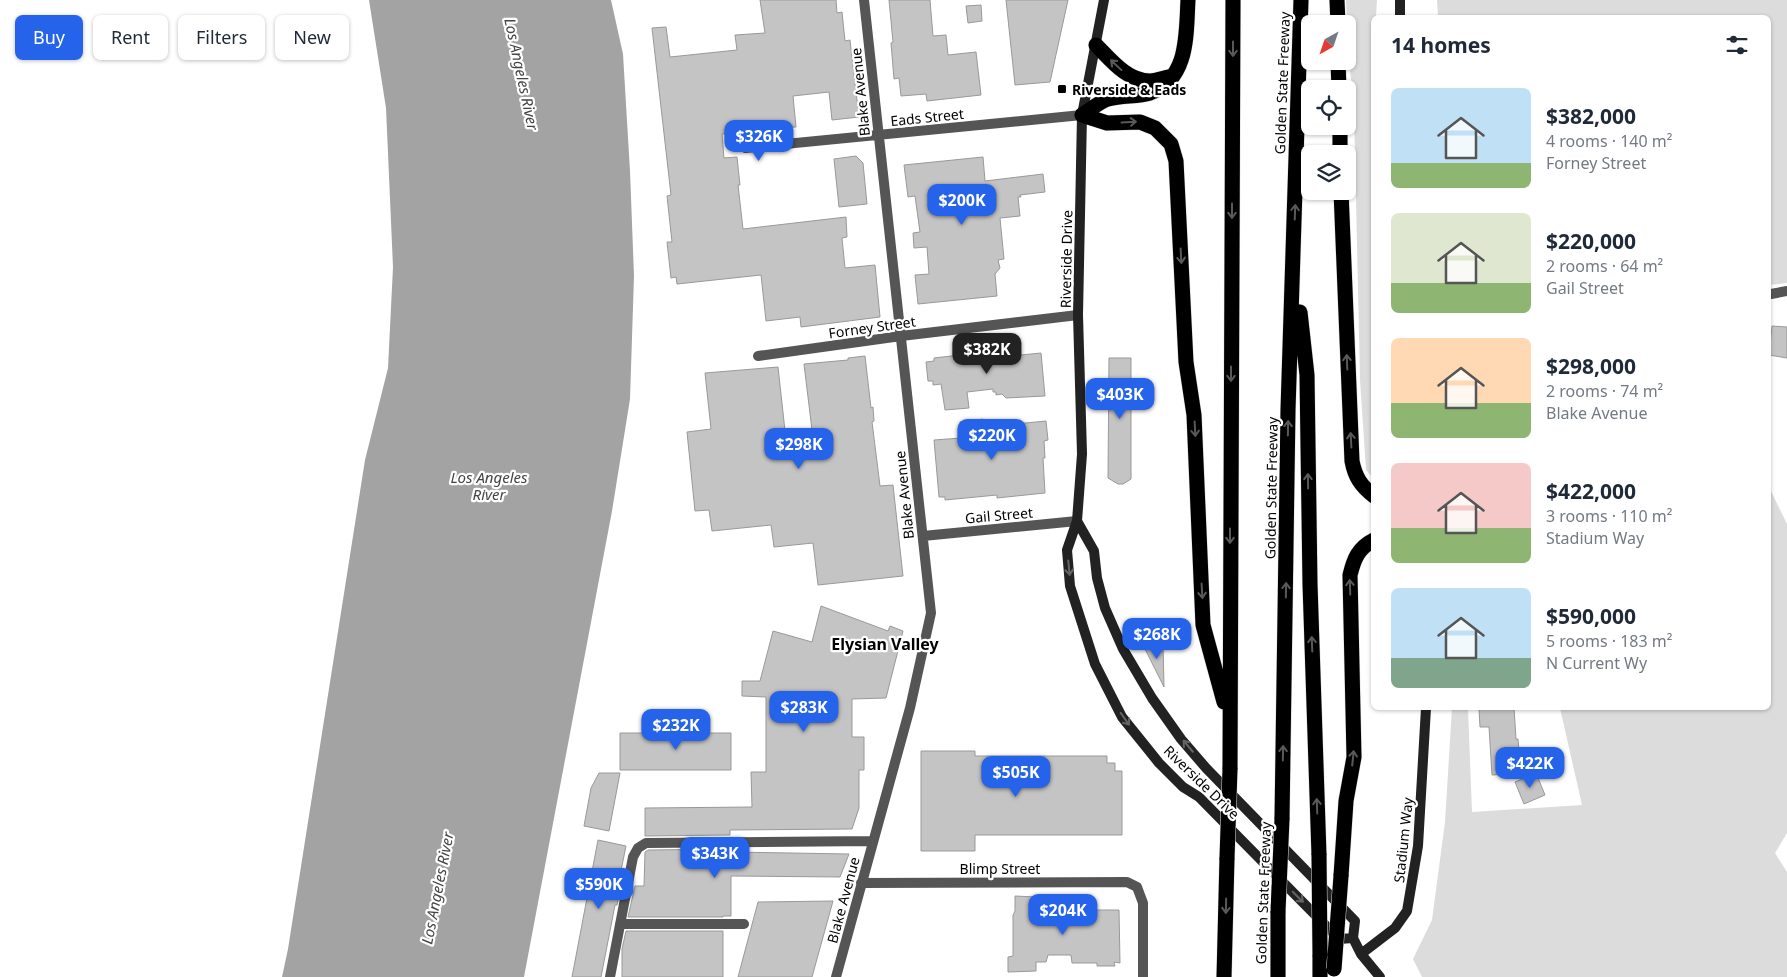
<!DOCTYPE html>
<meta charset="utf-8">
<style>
:root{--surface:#fff;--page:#f6f6f7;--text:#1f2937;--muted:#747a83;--accent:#2563eb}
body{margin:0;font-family:"Noto Sans",sans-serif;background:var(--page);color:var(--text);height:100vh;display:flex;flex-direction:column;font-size:19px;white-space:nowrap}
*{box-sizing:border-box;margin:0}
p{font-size:16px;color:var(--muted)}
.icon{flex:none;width:28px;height:28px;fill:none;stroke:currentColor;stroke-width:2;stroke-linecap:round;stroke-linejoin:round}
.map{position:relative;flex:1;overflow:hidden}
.side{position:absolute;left:1371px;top:15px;width:400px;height:695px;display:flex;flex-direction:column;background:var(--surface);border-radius:8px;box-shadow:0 1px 4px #0004}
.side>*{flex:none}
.banner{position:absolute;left:15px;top:15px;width:475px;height:45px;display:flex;gap:10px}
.needle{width:32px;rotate:220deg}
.fabs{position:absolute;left:1301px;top:15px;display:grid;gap:10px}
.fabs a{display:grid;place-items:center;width:55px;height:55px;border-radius:8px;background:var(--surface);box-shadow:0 1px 4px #0004;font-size:25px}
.price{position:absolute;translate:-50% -42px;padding:0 11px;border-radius:10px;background:var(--accent);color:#fff;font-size:16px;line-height:32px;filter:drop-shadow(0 1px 2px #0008)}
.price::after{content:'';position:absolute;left:50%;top:30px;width:15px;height:11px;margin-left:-8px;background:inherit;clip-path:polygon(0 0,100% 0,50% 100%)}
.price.on{background:#222;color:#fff}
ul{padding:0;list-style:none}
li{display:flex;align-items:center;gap:15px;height:125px;padding:0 20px}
li span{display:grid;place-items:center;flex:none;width:140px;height:100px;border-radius:8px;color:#555}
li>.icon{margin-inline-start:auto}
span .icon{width:60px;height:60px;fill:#fffc;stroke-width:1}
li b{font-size:21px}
h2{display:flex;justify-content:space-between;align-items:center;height:60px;padding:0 20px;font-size:21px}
.pill{padding:0 18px;border-radius:8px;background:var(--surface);box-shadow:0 1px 4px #0004;font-size:18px;line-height:45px}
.pill.on{background:var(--accent);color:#fff}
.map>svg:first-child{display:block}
.green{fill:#dcdcdc}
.water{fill:#a3a3a3}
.building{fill:#c4c4c4;stroke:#999}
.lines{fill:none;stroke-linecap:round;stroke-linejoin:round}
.motorway-casing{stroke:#dbdbdb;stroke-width:16}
.minor{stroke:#555;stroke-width:10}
.secondary{stroke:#222;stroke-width:10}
.motorway{stroke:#000;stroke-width:15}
.motorway-bridge-casing{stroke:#dbdbdb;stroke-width:16;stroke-linecap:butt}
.motorway-bridge{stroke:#000;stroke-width:15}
.oneway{stroke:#595959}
.oneway2{stroke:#646464}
.poi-dot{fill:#000;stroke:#fff;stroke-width:2}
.labels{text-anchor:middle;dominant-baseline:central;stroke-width:4.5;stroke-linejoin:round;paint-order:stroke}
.street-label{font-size:14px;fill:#000;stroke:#fff}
.poi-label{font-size:14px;font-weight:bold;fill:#000;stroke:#fff;text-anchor:start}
.water-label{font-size:15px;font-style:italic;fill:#444;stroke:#fff}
.quarter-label{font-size:16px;font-weight:bold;fill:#000;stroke:#fff}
</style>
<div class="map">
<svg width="1787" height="977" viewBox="0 0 1787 977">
<rect width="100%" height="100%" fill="#fff"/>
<path class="green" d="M1346,0H1377L1376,17L1374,18V479L1366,470L1360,380L1354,110L1348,49Z
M1437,0H1787V283L1769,285V18L1438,17Z
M1769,487L1787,524V833L1775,853L1787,872V977H1422L1413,959L1432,920L1445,822L1452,708H1468L1472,812L1582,805L1560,708H1769Z"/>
<path class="water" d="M369,0H611L623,54L630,171L634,276L630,399L612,511L524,977H282L288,949L365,460L388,368L393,267L386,108Z"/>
<path class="building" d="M760,0H836L837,13L842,12L845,41L850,40L859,117L832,120L829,92L793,96L796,127L751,130V132L722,134L724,158L737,157L740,185H738L743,229L846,217L847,237L842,238L845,268L875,265L880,317L801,327L800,317L766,321L761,275L677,284L676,277L671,278L667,242H672L667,196L671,195L652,28L666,27L670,57L737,50L735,35L765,33Z
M889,0H930L933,36L946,35L948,55L976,52L981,95L927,101L926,94L901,96L899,78L894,79L891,43L893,42Z
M1006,0H1068L1050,82L1015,85Z
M981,5L982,21L968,23L966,6Z
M856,156L863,163L867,204L839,207L834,159Z
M983,157L985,181L1043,174L1045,192L1020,195L1021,197H1018L1020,216L1000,218L1004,259L998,260L1000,268L995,274L997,296L918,304L915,275L929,274L927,247L914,248L913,233L920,232L915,196L908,197L904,165Z
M1772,326L1787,327V358L1769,355Z
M976,347L977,351L1010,347L1011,356L1041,353L1045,396L1006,398L1002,394L996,395V392H993V389L967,392L969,408L945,410L941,384L933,385V381H928L926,362L934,361V358L960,355L959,353H964L963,349Z
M865,356L871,408L873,407L874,421L872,422L880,486L893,485L903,576L818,585L813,543L774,547L771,525L712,531L709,510L695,511L687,432L711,429L705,373L778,367L788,458L815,455L804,364L848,360V358Z
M1109,358H1131V479L1123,484H1118L1108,478Z
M983,419L984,427L1046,421L1048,440L1044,441L1045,458H1043L1045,493L997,498V495L945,500V497H939L934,440L961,438L960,422Z
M821,606L888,631L890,626L903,631L886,698L852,699V737H864V770H859V808L852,829L730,830V835L645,836V808L752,807L751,772H766V697L742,696V681H760L773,631L812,642Z
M1163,645L1164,687L1145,649Z
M1479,708H1514L1516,739H1518L1519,751L1506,752L1507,774L1492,775L1489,727H1480Z
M620,733H731V770H620Z
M921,751H975V756H1107V763H1115V771H1122V835H975V851H921Z
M599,773H620L609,831L584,826L591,788Z
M1536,773L1545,795L1524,804L1515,782Z
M598,840L626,846L618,885L621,886L617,905H615L601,977H572Z
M730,849V852L849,854L840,877L731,876V916H723V917H628L635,886H644L645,852L648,850Z
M1015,896L1036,897V910H1119L1120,963L1114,962L1115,966H1097V963H1072L1071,955H1048L1046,962H1036V971L1008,972V957L1013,956V915L1015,911Z
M833,901L812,977H738L758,902Z
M626,931H723V977H622V949Z"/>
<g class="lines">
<g class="motorway-casing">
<path id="motorway" d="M1337,0L1338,24
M1096,45C1111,60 1127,81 1150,81C1156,81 1163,78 1169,77
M1338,61L1339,89
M1082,115L1107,123L1140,122L1155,128L1171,144L1176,161L1186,362L1194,415L1203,625L1224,702
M1082,115C1090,110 1099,102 1108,99C1122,95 1137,97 1150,93C1189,79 1186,34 1188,0
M1340,126V154
M1341,191L1352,461C1355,477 1361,486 1374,496
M1300,312L1307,375L1310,584L1319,855
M1230,769L1233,0
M1282,819L1288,410L1301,0
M1341,876L1346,801L1354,757L1350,575C1354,559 1358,548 1374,540
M1320,955V977
M1224,977L1227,858
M1278,977V911"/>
</g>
<path class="minor" d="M745,148L1082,115
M1771,294L1787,291
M758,356L901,336L1078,315
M923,536L1077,521
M861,883L1127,882L1137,887L1143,903V977
M620,924H744
M610,977L633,857L638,848L646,843L873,841
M836,977L910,708L931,613L864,0"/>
<path class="secondary" d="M1104,0L1082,115L1078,315L1082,454L1077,521L1067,550L1070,586L1095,664L1122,717L1159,763L1183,787L1199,797L1339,939L1353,938
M1400,18V0
M1077,521L1094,551L1097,578L1105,608L1123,649L1152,698L1181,739L1206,768L1355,921L1353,938L1361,954L1380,977
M1361,954L1395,928L1407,911L1418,846L1426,708"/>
<use href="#motorway" class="motorway"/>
<g class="motorway-bridge-casing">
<path id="motorway-bridge" d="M1319,855L1320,955
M1227,858L1230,769
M1278,911L1282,819
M1334,969L1341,876"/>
</g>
<use href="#motorway-bridge" class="motorway-bridge"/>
</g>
<defs><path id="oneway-shaft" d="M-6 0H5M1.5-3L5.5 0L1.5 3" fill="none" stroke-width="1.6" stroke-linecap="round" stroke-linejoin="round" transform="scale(1.25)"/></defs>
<g class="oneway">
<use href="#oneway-shaft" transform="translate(1233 49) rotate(90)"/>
<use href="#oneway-shaft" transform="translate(1116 65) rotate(-137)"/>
<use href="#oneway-shaft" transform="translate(1129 122) rotate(-3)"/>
<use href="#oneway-shaft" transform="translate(1232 211) rotate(90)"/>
<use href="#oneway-shaft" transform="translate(1295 212) rotate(-88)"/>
<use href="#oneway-shaft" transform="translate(1181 256) rotate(87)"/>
<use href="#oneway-shaft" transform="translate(1347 362) rotate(-92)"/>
<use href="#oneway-shaft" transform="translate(1231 374) rotate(90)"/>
<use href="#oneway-shaft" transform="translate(1288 428) rotate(-89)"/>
<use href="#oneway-shaft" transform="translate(1195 429) rotate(87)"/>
<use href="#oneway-shaft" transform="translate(1351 440) rotate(-93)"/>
<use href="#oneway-shaft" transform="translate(1308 481) rotate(-91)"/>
<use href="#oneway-shaft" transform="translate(1230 536) rotate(90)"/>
<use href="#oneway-shaft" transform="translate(1350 587) rotate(-92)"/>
<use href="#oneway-shaft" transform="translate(1286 590) rotate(-89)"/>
<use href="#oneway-shaft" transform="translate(1202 591) rotate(87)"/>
<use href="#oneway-shaft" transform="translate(1312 644) rotate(-92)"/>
<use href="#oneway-shaft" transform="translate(1283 753) rotate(-89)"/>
<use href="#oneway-shaft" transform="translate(1353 758) rotate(-84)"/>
<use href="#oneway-shaft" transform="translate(1317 806) rotate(-92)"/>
<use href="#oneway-shaft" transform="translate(1226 906) rotate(91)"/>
</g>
<g class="oneway2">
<use href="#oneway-shaft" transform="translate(1069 568) rotate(84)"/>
<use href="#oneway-shaft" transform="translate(1125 719) rotate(55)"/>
<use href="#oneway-shaft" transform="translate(1188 746) rotate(-130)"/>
<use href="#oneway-shaft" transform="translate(1298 897) rotate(45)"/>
</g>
<rect class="poi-dot" x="1057" y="84" width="10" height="10" rx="2.5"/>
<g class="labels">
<g class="street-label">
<text transform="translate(1282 83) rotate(-88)">Golden State Freeway</text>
<text transform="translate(860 92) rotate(-96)">Blake Avenue</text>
<text transform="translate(927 117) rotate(-6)">Eads Street</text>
<text transform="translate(1066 259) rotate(-89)">Riverside Drive</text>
<text transform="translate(872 327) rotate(-8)">Forney Street</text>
<text transform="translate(1271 488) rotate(-89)">Golden State Freeway</text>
<text transform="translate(904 495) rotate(-96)">Blake Avenue</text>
<text transform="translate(999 515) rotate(-5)">Gail Street</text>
<text transform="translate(1202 782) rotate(44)">Riverside Drive</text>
<text transform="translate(1403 840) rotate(-84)">Stadium Way</text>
<text x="1000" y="868">Blimp Street</text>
<text transform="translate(1263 893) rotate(-88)">Golden State Freeway</text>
<text transform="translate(843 900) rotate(-75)">Blake Avenue</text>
</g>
<g class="poi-label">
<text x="1072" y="89">Riverside &amp; Eads</text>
</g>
<g class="water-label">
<text transform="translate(522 74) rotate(78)">Los Angeles River</text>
<text x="489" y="477">Los Angeles<tspan x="489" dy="17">River</tspan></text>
<text transform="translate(437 888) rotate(-79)">Los Angeles River</text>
</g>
<g class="quarter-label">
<text x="885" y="644">Elysian Valley</text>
</g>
</g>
</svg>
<div class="fabs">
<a><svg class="needle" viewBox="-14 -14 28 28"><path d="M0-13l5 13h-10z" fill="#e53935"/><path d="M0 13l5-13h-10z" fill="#747a83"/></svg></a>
<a><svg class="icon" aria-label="locate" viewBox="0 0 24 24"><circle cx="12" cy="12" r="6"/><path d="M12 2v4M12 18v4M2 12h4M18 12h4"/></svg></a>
<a><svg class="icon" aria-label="layers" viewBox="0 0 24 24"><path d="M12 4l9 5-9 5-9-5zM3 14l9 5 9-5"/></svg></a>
</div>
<b class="price" style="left:759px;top:162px">$326K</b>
<b class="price" style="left:962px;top:226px">$200K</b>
<b class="price on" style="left:987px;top:375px">$382K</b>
<b class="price" style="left:1120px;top:420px">$403K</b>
<b class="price" style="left:992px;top:461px">$220K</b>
<b class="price" style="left:799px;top:470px">$298K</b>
<b class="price" style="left:1157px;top:660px">$268K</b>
<b class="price" style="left:804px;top:733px">$283K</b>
<b class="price" style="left:676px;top:751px">$232K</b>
<b class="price" style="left:1530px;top:789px">$422K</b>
<b class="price" style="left:1016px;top:798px">$505K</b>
<b class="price" style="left:715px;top:879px">$343K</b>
<b class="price" style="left:599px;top:910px">$590K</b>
<b class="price" style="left:1063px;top:936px">$204K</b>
<div class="banner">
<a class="pill on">Buy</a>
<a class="pill">Rent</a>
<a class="pill">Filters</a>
<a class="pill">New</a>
</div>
<section class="side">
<h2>14 homes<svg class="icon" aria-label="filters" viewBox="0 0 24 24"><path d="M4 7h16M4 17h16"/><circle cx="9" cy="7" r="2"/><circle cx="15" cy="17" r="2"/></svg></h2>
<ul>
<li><span style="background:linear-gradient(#bfe0f5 75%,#8fb573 0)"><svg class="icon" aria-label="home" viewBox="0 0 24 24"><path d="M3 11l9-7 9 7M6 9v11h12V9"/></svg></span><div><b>$382,000</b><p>4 rooms · 140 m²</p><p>Forney Street</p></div></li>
<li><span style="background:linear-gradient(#dfe7d0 70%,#8fb573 0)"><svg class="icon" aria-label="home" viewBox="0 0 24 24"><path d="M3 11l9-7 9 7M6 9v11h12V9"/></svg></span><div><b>$220,000</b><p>2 rooms · 64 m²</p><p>Gail Street</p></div></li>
<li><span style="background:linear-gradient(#ffd9b3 65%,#8fb573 0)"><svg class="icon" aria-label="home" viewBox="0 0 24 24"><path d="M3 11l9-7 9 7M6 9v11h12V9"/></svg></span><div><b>$298,000</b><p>2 rooms · 74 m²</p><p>Blake Avenue</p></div></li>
<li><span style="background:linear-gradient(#f6c9c9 65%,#8fb573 0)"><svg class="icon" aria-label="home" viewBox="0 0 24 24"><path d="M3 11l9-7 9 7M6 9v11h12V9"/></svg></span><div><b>$422,000</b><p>3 rooms · 110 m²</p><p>Stadium Way</p></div></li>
<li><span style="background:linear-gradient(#bfe0f5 70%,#7fa58c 0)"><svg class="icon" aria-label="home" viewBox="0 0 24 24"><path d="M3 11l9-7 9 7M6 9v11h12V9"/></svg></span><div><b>$590,000</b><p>5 rooms · 183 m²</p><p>N Current Wy</p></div></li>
</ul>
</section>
</div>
